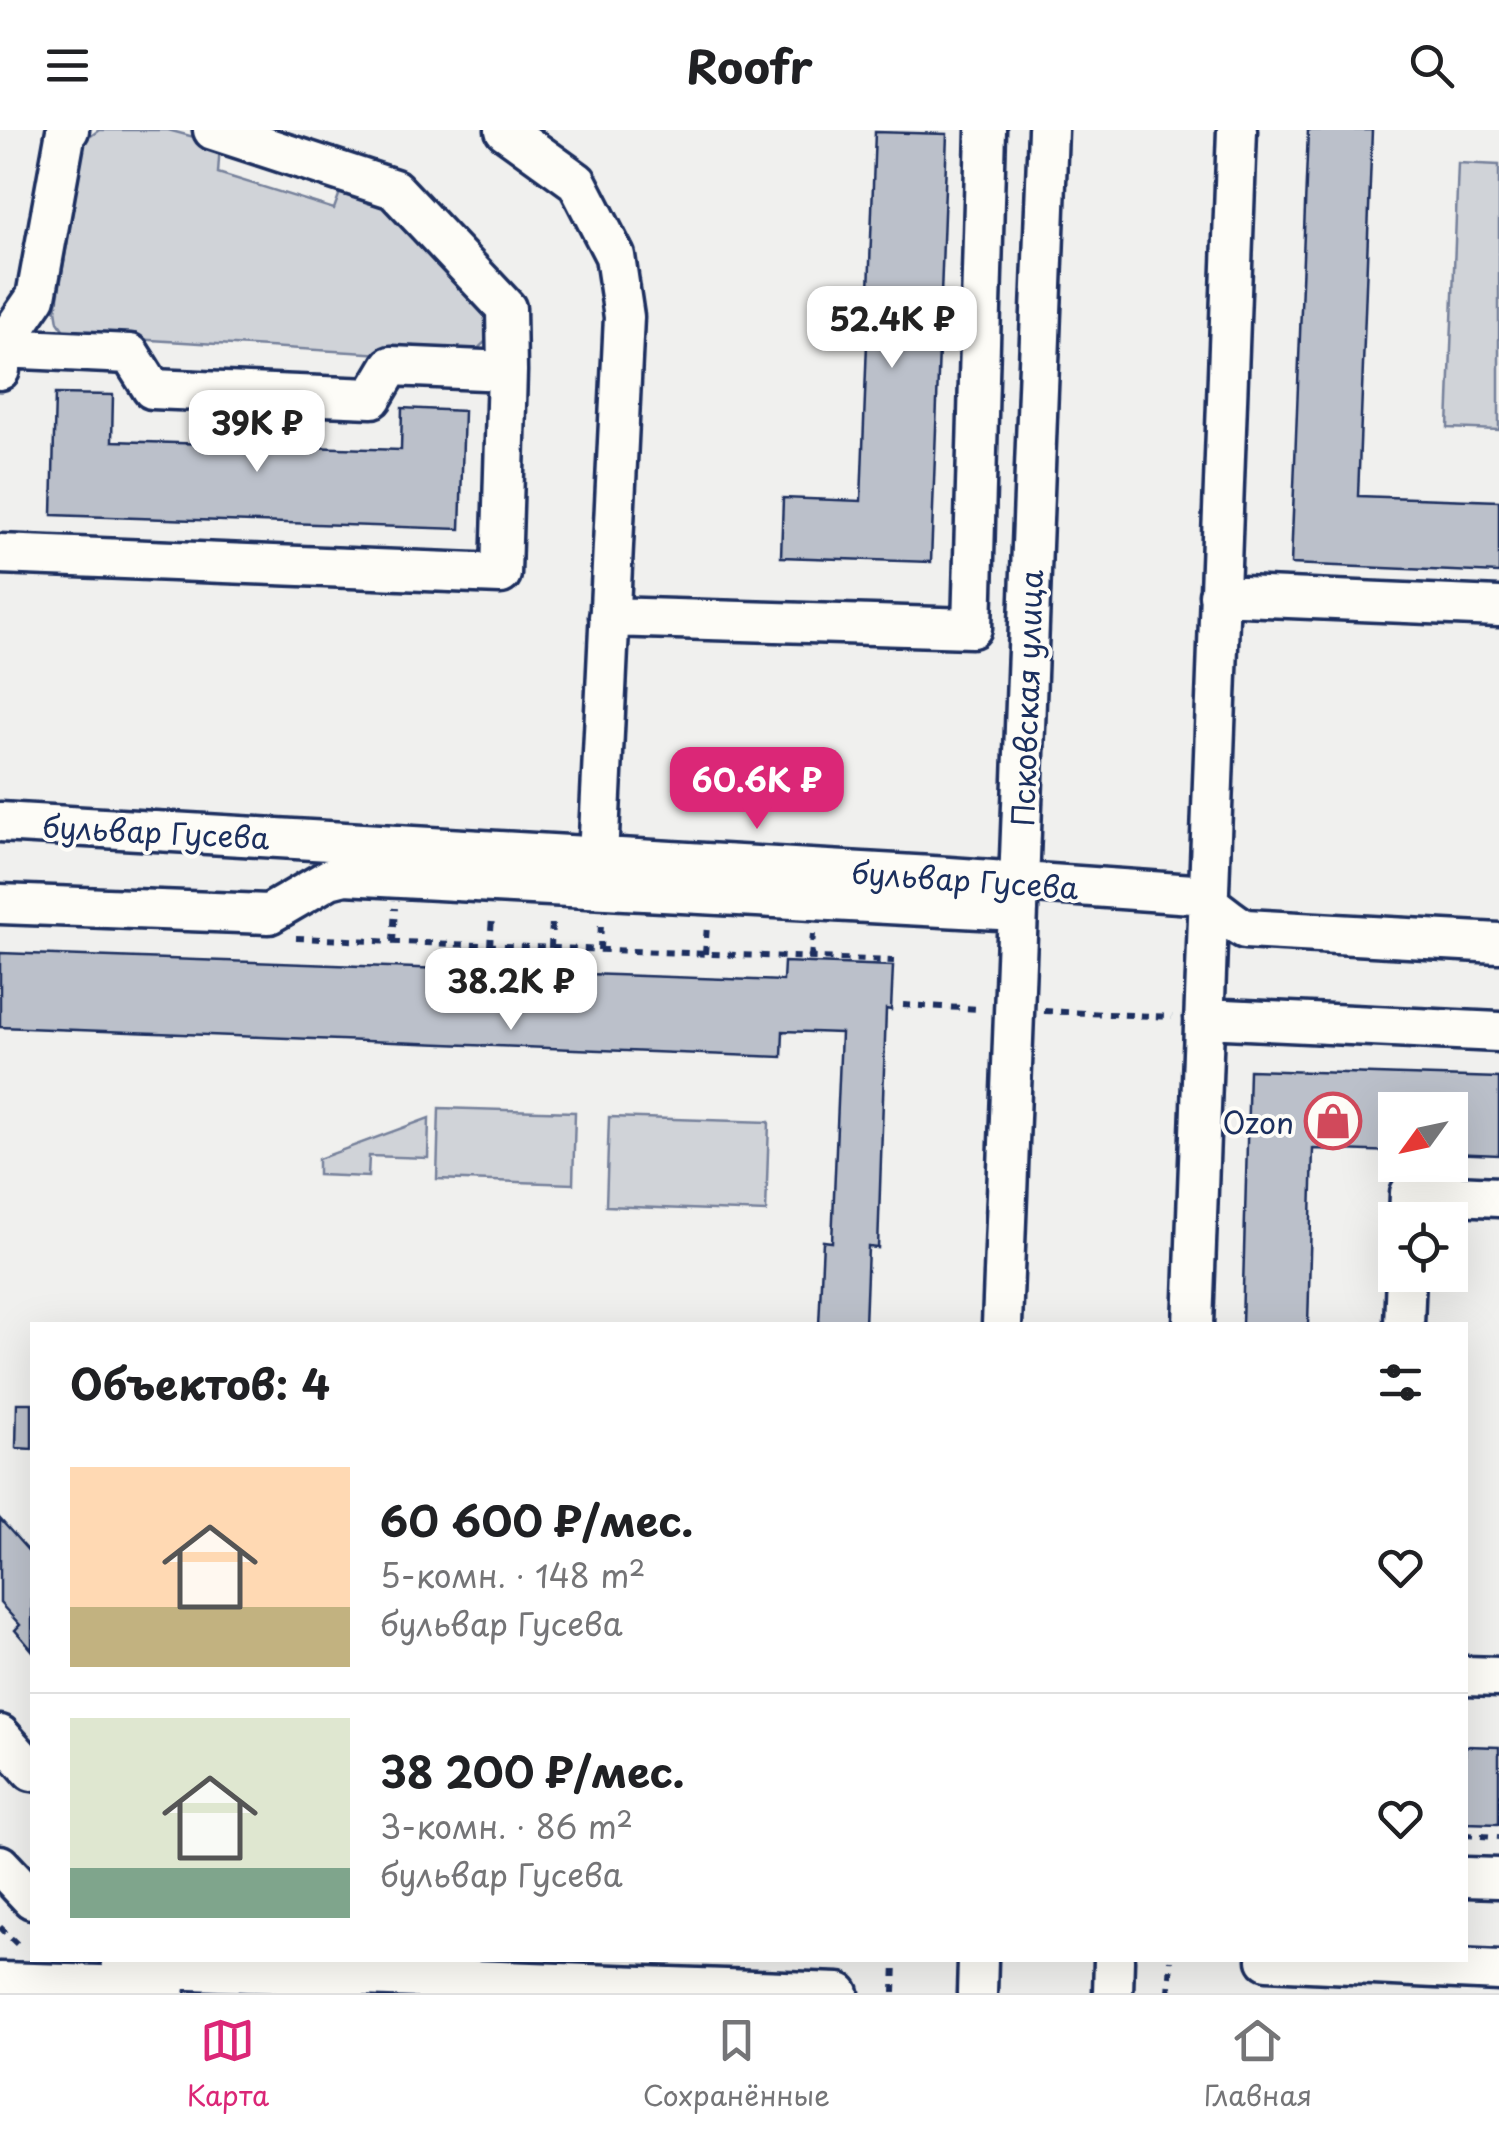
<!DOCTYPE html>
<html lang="ru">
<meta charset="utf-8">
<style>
:root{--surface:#fff;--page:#f6f6f6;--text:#202124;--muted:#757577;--line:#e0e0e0;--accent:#db2777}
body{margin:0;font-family:"Playpen Sans",sans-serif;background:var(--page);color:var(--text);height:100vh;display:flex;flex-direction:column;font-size:38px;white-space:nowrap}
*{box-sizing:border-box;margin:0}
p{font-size:32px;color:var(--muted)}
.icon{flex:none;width:55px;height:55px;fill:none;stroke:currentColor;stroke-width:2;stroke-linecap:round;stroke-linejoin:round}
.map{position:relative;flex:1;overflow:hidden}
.panel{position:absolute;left:30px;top:1192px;width:1438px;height:640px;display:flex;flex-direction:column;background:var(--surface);border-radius:0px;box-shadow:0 10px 40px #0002}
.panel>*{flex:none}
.needle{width:65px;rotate:237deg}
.buttons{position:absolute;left:1378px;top:962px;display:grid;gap:20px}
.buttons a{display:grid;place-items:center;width:90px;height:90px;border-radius:0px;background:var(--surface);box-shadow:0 10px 40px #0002;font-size:50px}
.price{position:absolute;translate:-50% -85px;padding:0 22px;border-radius:20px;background:#fff;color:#222;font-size:32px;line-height:65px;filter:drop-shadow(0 2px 5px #0008)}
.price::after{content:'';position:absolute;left:50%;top:60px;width:30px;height:22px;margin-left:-15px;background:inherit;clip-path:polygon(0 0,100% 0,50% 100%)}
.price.on{background:var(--accent);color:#fff}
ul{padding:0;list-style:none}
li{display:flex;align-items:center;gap:30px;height:250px;padding:0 40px}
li+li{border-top:2px solid var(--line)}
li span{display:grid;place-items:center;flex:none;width:280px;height:200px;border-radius:0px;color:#555}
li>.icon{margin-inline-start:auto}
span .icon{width:120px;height:120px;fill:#fffc;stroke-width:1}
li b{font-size:42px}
h2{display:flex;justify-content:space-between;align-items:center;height:120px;padding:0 40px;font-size:42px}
header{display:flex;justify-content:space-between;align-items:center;height:130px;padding:0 40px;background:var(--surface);font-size:45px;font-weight:700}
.dock{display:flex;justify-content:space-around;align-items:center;height:140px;border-top:2px solid var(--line);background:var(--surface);font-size:28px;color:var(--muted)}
.dock a{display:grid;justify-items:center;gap:5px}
.dock .on{color:var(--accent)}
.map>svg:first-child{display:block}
.green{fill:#d0d3d8;stroke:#76819b;stroke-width:2.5}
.building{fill:#bbc0ca;stroke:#1b2f5e;stroke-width:2.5}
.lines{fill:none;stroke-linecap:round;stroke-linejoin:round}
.minor-casing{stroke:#1b2f5e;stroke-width:45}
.path{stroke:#1b2f5e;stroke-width:6;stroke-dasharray:8 8;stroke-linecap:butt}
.minor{stroke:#fdfcf7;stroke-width:38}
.labels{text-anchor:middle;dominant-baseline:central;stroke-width:8;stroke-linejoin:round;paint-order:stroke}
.street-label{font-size:30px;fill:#1b2f5e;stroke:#fdfcf7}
.poi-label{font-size:30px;fill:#1b2f5e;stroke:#fdfcf7;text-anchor:end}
</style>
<header><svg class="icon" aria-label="menu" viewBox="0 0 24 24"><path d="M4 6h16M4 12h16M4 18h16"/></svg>Roofr<svg class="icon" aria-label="search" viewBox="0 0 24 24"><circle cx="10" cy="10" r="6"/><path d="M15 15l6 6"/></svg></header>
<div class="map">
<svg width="1499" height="1863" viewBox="0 0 1499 1863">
<rect width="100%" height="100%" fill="#f0f0ee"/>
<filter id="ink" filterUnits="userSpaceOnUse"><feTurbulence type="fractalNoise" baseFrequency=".01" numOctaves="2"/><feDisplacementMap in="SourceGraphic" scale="20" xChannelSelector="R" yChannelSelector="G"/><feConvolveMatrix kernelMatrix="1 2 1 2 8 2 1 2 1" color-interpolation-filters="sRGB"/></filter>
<g filter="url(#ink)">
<path class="green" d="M99,0H168L220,14L218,43L334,79L343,54L389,71L490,187L486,211L467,229L67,205L58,192L56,180L84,11Z
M1458,33L1499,35V300L1448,298Z
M439,978L575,982L573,1054L437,1049Z
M609,987L769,992L766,1082L606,1076Z
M429,988L428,1028L369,1026L368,1047L318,1045V1029Z"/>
<path class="building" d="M1308,0H1372L1358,366L1499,371V443L1291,434Z
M875,2L947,4L931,432L781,427L783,368L861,371Z
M55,264L113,265L112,311L401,320L402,278L464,281L460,399L52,385Z
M0,823L783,851L784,832L893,836L891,880L886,879L878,1118L868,1117L865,1195H819L823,1111L832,1112L841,903L783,901L782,927L0,897Z
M1249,940L1499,948V1025L1450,1023V980H1395V1022L1313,1019L1308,1195H1242Z
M17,1273H32V1319L16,1318Z
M0,1389L32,1425V1520L15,1500L20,1495L0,1473Z
M1465,1616L1499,1617V1694L1465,1693Z"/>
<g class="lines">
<g class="minor-casing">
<path id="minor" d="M213,0L394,59L506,178L507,241
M505,0L577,52L615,126L624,187L598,727
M1,218L36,167L66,1L69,0
M0,240L1,218L130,224L152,259L372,268L391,236L507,241L501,444L0,424
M1219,465L1499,477
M609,487L972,498L986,0
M0,692L949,747L1193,764C1213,773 1226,789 1245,799L1499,813
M0,774L269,784L329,749L345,745L1018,781
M1204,888L1499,902
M1409,1090L1410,1063L1499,1067
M1002,1195L1048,0
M1193,1195L1237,0
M1404,1195L1406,1145
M1465,1546L1499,1547
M0,1605L32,1641
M0,1735L32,1769
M1465,1747L1499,1748
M121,1830L164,1839L839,1863
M1267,1830L1499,1841
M0,1852L166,1857
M977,1863L978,1830
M1113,1863L1114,1830"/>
</g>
<path class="path" d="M296,808L894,831
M393,812L395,778
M490,816L492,787
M551,818L552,789
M600,820L601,791
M705,824L707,795
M811,828L813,804
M903,875L982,879
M1044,881L1172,887
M1465,1705L1499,1707
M0,1797L21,1818
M894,1863L895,1830
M1169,1863L1171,1830"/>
<use href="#minor" class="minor"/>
</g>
</g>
<defs>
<g id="shop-ring" transform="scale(2.875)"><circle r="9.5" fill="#fdfcf7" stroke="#d1495b" stroke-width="1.5"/><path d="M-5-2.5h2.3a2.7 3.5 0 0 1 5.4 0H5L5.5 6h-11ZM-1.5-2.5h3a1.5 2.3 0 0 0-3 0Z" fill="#d1495b"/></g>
</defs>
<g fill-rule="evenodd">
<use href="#shop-ring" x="1333" y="991"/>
</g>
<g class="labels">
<g class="street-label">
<text transform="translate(1026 568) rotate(-88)">Псковская улица</text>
<text transform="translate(156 701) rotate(3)">бульвар Гусева</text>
<text transform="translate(965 749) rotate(4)">бульвар Гусева</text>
</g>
<g class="poi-label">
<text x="1294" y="991">Ozon</text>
</g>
</g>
</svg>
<div class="buttons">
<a><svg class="needle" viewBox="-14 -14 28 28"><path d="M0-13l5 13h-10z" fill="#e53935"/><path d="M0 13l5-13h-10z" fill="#757577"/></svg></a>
<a><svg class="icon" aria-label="locate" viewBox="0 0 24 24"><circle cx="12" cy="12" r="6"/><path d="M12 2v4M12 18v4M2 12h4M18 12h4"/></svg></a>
</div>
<b class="price" style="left:892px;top:241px">52.4K ₽</b>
<b class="price" style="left:257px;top:345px">39K ₽</b>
<b class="price on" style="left:757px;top:702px">60.6K ₽</b>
<b class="price" style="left:511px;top:903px">38.2K ₽</b>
<section class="panel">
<h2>Объектов: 4<svg class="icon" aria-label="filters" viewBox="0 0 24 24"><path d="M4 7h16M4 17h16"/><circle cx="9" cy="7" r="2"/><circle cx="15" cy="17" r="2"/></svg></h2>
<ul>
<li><span style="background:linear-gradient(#ffd9b3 70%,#c2b280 0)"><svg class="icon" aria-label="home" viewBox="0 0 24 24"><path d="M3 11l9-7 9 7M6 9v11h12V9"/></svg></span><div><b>60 600 ₽/мес.</b><p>5-комн. · 148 m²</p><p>бульвар Гусева</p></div><svg class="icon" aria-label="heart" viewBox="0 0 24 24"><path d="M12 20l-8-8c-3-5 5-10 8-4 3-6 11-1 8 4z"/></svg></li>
<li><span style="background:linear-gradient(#dfe7d0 75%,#7fa58c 0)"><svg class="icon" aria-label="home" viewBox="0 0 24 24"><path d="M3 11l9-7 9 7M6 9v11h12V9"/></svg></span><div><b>38 200 ₽/мес.</b><p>3-комн. · 86 m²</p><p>бульвар Гусева</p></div><svg class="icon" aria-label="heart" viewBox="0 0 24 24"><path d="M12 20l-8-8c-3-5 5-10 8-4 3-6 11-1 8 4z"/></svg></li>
</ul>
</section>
</div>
<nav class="dock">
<a class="on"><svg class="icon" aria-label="map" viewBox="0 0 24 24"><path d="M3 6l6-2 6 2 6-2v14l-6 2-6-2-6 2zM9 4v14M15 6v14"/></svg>Карта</a>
<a><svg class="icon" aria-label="saved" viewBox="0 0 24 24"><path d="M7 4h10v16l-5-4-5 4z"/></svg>Сохранённые</a>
<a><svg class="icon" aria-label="home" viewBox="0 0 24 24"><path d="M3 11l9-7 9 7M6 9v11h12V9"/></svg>Главная</a>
</nav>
